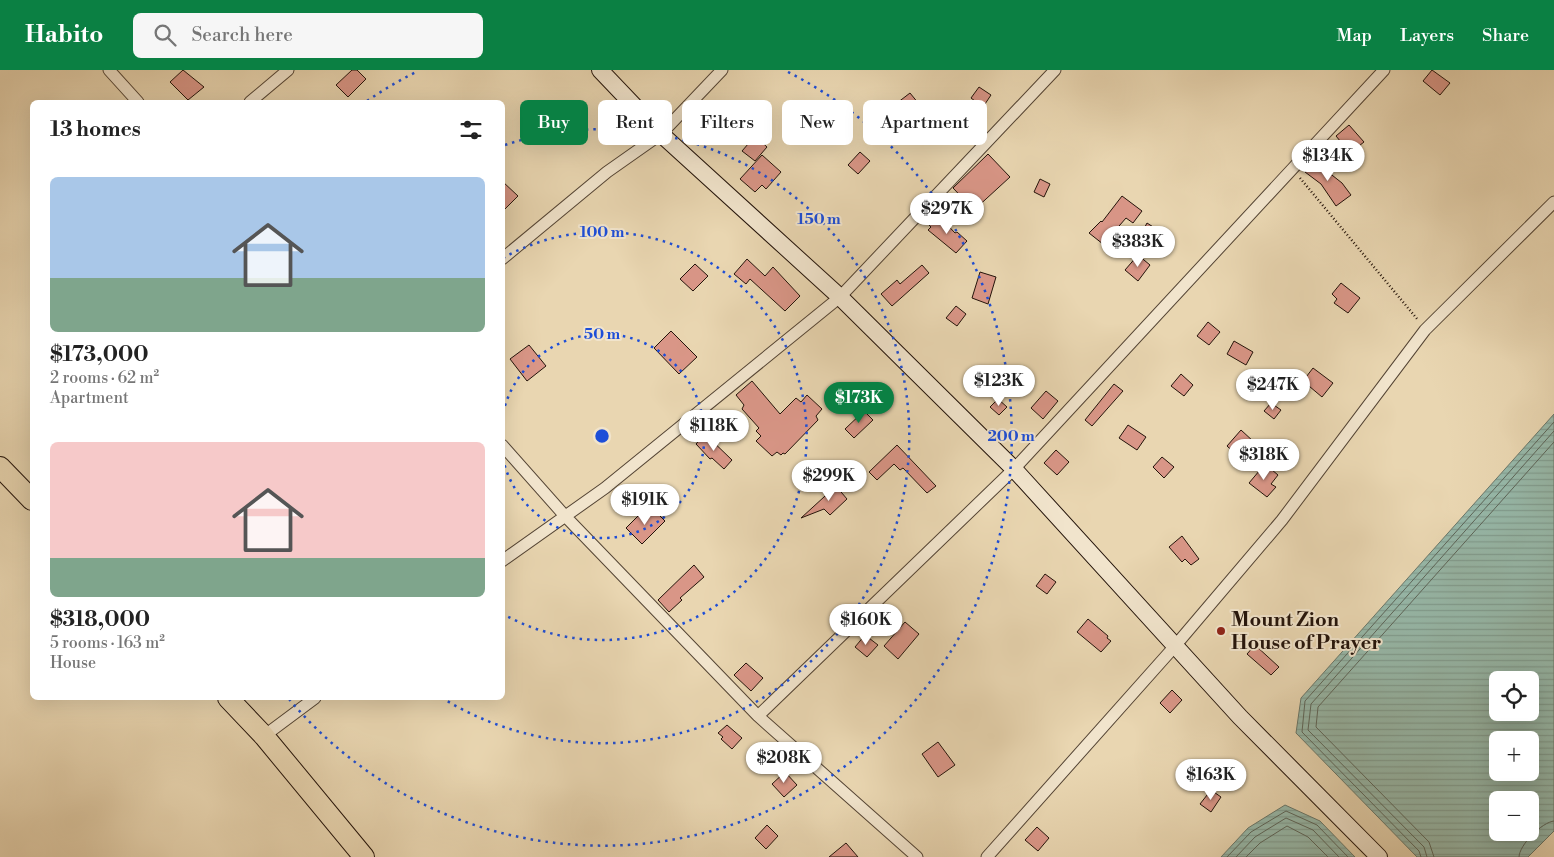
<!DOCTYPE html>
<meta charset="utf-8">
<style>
:root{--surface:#fff;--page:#f6f6f6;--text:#222;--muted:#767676;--accent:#0b8043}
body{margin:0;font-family:"Libre Bodoni",serif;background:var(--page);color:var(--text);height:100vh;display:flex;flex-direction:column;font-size:19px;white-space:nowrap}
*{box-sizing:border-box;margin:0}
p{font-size:16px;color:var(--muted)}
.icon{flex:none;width:28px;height:28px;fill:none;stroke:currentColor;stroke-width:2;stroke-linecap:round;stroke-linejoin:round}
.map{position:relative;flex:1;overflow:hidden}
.drawer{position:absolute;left:30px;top:30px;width:475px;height:600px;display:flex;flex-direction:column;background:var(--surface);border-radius:8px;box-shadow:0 5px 20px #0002}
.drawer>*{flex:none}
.guide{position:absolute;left:520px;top:30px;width:475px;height:45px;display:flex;gap:10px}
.controls{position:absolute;left:1489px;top:601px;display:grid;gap:10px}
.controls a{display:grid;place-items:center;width:50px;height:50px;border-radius:8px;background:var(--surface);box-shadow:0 5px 20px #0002;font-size:25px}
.price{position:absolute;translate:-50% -42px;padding:0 11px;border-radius:18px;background:#fff;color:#222;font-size:16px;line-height:32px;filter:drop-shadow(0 1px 2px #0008)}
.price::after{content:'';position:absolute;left:50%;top:30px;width:15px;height:11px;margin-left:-8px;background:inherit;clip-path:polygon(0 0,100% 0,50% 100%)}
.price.on{background:var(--accent);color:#fff}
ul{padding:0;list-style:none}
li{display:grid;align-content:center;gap:10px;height:265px;padding:0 20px}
li span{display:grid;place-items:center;height:155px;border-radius:8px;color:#555}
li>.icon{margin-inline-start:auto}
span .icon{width:90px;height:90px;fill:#fffc;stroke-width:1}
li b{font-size:21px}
h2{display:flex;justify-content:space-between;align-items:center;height:60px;padding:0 20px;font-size:21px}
.pill{padding:0 18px;border-radius:8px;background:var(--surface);box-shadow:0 5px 20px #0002;font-size:18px;line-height:45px}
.pill.on{background:var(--accent);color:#fff}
header{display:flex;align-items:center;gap:30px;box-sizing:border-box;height:70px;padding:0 25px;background:var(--accent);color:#fff}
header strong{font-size:24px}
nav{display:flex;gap:28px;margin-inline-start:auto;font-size:18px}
.search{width:350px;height:45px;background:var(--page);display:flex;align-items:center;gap:12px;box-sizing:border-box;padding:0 18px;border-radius:8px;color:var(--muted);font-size:19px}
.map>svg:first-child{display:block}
.water{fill:url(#water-rules);stroke:#69776a;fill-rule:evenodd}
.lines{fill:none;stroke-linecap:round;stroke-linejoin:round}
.shore{stroke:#5d665a;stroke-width:1}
.building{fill:#d99687;stroke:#23130a}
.street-casing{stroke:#544434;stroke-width:13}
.secondary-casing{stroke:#23130a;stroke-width:18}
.highway-casing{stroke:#23130a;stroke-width:22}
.path{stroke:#23130a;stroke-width:2.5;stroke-dasharray:1 2.5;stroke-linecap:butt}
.street{stroke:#f1e4cc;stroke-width:11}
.secondary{stroke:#f1e4cc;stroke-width:16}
.highway{stroke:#e9d6b1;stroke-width:20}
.ring{fill:none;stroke:#1d4ed8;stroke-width:2.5;stroke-dasharray:2.5 5}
.poi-dot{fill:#8f2418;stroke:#f1e4cc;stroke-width:2}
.labels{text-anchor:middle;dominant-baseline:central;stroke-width:4;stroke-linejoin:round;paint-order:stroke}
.poi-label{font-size:20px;font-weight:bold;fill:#23130a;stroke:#f1e4cc;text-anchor:start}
.centre{fill:#1d4ed8;stroke:#f1e4cc;stroke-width:2.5}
.ring-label{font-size:15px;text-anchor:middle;font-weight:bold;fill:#1d4ed8;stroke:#f1e4cc;stroke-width:4;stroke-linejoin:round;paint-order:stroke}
</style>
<header>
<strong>Habito</strong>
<div class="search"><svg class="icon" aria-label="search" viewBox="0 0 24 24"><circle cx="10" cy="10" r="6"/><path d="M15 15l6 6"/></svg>Search here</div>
<nav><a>Map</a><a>Layers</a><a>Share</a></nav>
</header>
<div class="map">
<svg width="1554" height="787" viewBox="0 0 1554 787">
<defs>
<pattern id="water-rules" width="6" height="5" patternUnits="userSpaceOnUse" patternTransform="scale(1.25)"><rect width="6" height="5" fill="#97b9aa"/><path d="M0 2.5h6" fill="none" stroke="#829e91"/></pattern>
</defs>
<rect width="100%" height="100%" fill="#e9d6b1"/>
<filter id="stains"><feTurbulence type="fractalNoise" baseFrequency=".004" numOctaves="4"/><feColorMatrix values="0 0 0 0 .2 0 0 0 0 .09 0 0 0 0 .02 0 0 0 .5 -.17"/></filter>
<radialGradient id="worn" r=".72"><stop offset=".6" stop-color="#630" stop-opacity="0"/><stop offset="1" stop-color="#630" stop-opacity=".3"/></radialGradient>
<path class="water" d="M1554,344V761L1528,787H1417L1296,663L1301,628ZM1498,610H1530V642H1498ZM1498,670H1530V702H1498ZM1498,730H1530V762H1498Z
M1285,735L1320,751L1355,787H1221L1248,758Z"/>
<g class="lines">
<path class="shore" d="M1227,787L1251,762L1286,741L1317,755L1348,787
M1236,787L1255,767L1286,748L1313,760L1339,787
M1246,787L1260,773L1287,756L1308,767L1328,787
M1421,787L1419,781L1302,662L1305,631L1554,352
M1427,787L1424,777L1308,660L1311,634L1554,361
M1434,787L1429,772L1316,657L1318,637L1554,372
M1519,787C1519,775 1542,752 1554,751"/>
</g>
<path class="building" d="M183,0L204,17L188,30L170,12Z
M352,0H357L366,9L348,27L336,15Z
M1432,0L1450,13L1440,25L1423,11Z
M979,17L991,25L983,37L971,28Z
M910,23L919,34L905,44L897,33Z
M945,44L957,56L943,69L931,57Z
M1349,55L1364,72L1350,83L1336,66Z
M755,66L767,77L755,91L742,81Z
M860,82L870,91L858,104L848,95Z
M988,84L1010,107L974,140L953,118Z
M762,85L781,102L766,119L762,115L755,122L740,109Z
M1316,87L1325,95L1323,98L1342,113L1351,125L1336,136L1321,114L1305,102Z
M1040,109L1050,114L1044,127L1034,122Z
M502,111L518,126L502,142Z
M1122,126L1142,141L1133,153L1126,148L1113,163L1118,168L1108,178L1089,163L1101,151L1102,152Z
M939,146L955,163L957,162L967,171L956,183L928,160L931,157L929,155Z
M1147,153L1161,162L1153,176L1139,168Z
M1138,185L1150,195L1138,211L1125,200Z
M747,189L765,206L773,197L800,226L785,241L750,209L746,214L734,204Z
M695,194L708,206L693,221L680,209Z
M922,195L929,203L892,236L881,224L897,210L900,214Z
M980,202L996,207L988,234L972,228Z
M1341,213L1360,228L1348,243L1334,233L1337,229L1332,224Z
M956,236L966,244L957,256L946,248Z
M1208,252L1220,262L1209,275L1197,266Z
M671,261L697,287L679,304L654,278Z
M1234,271L1253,282L1246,295L1227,284Z
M529,275L546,296L527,311L510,289Z
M1313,298L1333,313L1322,327L1303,311Z
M1181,304L1193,315L1184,326L1171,316Z
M752,311L780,344L796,328L801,332L807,325L822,339L816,346L818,350L785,384L783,383L781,385L777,382L772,386L756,371L761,366L756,361L759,358L742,339L744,335L736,325Z
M1114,314L1123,321L1092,356L1085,350Z
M1046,321L1058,331L1043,349L1031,338Z
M998,329L1007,337L999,345L990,337Z
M1271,333L1281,340L1274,349L1264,341Z
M864,341L873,350L854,368L845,359Z
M1128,355L1146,367L1137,380L1119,368Z
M1241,360L1254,372L1240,388L1227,376Z
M705,364L732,390L724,399L712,388L710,389L696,374Z
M897,375L936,416L927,423L903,398L900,400L894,394L877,410L869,402Z
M1056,380L1069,392L1057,405L1044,393Z
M1162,387L1174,397L1164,408L1153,397Z
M1265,394L1278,405L1271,414L1276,417L1267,427L1249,413Z
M836,416L847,429L830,445L824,439L801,448Z
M644,440L650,445L654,440L665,451L642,474L626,458Z
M1182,466L1199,489L1191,495L1185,489L1182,492L1169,477Z
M694,495L704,507L680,528L682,530L669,542L658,530Z
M1045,504L1056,512L1047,524L1036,516Z
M1088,549L1108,566L1107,568L1111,571L1101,582L1077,562Z
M905,552L919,564L898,589L884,576Z
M865,565L878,575L867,587L855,577Z
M1255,575L1279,597L1271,605L1247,584Z
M746,593L763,608L751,621L734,605Z
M1172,620L1182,630L1170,643L1160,633Z
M727,655L742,668L732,679L721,669L723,667L718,663Z
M938,672L955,695L938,707L922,684Z
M785,702L797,715L784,727L772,714Z
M1211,720L1221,727L1211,742L1200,734Z
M767,755L778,766L766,779L755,768Z
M1037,757L1049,768L1038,781L1025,770Z
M846,773L858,787H829Z"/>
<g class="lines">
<g class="street-casing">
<path id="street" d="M109,0L138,32
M250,32L288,0
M502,189L607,102L661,64L722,0
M502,375L565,446L758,646L917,787
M502,491L605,418L840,227L1055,0
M758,646L1014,399L1384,0
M264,666L315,628
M987,787L1175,576L1282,450L1425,260L1554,132"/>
</g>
<g class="secondary-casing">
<path id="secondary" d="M600,0L661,64L840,227L1014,399L1240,647L1379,787"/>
</g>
<g class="highway-casing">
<path id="highway" d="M0,397L32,430
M228,628L264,666L364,787"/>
</g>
<path class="path" d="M1300,108L1418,250"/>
<use href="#street" class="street"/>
<use href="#secondary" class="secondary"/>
<use href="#highway" class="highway"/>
</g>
<g class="ring">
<path d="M503 343A102 102 0 1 1 503 389"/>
<path d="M503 188A204 204 0 1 1 503 544"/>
<path d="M505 75A307 307 0 1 1 442 628"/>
<path d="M367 31A409 409 0 0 1 416 2M788 2A409 409 0 1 1 289 629"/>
</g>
<circle class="poi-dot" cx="1221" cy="561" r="5"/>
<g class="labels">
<g class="poi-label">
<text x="1231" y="550">Mount Zion<tspan x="1231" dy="23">House of Prayer</tspan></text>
</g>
</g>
<circle cx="602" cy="366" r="8" class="centre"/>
<g class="ring-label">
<text x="819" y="154">150 m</text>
<text x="602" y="167">100 m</text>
<text x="602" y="269">50 m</text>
<text x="1011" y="371">200 m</text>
</g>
<rect width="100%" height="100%" filter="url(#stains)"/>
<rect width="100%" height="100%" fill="url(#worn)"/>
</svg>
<div class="controls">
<a><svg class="icon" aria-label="locate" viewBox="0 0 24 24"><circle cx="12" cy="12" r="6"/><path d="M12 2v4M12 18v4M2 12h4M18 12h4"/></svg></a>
<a>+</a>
<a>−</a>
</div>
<b class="price" style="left:1328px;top:112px">$134K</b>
<b class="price" style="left:947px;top:165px">$297K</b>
<b class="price" style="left:1138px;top:198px">$383K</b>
<b class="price" style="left:999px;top:337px">$123K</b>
<b class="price" style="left:1273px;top:341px">$247K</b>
<b class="price on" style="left:859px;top:354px">$173K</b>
<b class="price" style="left:714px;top:382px">$118K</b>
<b class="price" style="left:1264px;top:411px">$318K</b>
<b class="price" style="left:829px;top:432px">$299K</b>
<b class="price" style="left:645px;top:456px">$191K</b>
<b class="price" style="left:866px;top:576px">$160K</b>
<b class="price" style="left:784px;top:714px">$208K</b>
<b class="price" style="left:1211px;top:731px">$163K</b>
<div class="guide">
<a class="pill on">Buy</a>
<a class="pill">Rent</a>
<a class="pill">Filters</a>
<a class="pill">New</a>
<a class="pill">Apartment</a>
</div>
<section class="drawer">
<h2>13 homes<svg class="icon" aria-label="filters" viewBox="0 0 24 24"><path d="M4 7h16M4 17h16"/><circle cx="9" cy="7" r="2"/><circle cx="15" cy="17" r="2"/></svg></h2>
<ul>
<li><span style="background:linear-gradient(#a9c7e8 65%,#7fa58c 0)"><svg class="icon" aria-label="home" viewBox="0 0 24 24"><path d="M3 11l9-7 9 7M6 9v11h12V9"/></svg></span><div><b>$173,000</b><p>2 rooms · 62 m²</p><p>Apartment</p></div></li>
<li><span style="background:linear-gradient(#f6c9c9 75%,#7fa58c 0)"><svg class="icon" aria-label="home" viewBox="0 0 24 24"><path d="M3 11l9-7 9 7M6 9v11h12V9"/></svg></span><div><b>$318,000</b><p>5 rooms · 163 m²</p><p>House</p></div></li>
</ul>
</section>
</div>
